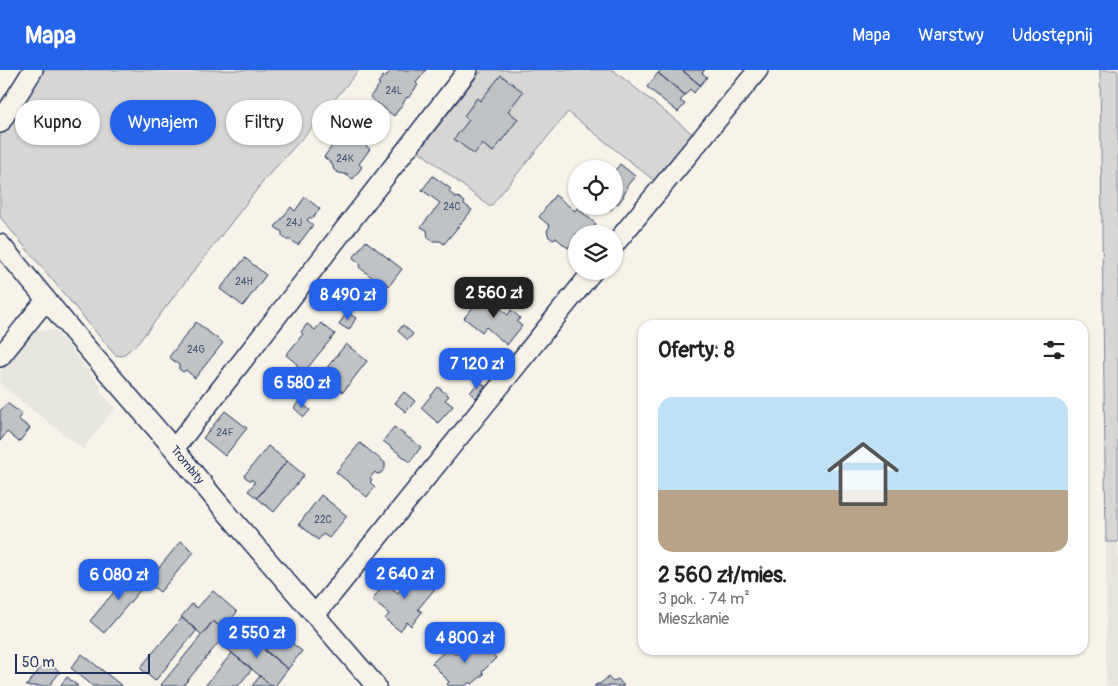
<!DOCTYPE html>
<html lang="pl">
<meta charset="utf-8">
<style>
:root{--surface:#fff;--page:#f2f2f2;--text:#222;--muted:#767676;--line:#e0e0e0;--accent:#2563eb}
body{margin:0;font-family:Pangolin,sans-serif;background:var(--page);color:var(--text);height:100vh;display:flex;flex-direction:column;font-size:19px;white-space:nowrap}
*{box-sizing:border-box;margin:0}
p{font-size:16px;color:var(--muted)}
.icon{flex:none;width:28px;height:28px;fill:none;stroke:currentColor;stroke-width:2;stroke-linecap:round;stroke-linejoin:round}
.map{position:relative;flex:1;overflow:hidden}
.details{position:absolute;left:638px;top:250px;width:450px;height:335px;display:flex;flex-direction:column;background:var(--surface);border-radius:15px;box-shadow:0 1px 4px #0004}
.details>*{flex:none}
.banner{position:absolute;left:15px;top:30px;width:475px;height:45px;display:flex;gap:10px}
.tools{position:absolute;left:568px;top:90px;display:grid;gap:10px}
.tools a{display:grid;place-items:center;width:55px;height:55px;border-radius:50%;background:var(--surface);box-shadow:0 1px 4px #0004;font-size:25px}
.scale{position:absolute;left:15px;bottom:12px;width:135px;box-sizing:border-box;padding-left:5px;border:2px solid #1b2f5e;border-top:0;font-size:14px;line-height:18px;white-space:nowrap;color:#1b2f5e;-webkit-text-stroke:4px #f7f3e8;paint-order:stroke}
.price{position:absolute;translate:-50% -42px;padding:0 11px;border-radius:10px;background:var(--accent);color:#fff;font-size:16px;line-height:32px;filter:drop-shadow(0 1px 2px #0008)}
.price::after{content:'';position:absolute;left:50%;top:30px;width:15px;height:11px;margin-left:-8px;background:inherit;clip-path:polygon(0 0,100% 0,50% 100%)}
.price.selected{background:#222;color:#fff}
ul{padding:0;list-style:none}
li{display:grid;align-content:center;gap:10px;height:265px;padding:0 20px}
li+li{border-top:1px solid var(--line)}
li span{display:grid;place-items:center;height:155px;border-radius:15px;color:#555}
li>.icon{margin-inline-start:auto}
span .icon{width:90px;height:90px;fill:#fffc;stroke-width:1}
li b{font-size:21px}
h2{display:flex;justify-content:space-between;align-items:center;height:60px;padding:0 20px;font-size:21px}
.pill{padding:0 18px;border-radius:22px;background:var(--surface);box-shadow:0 1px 4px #0004;font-size:18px;line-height:45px}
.pill.selected{background:var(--accent);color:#fff}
header{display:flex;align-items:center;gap:30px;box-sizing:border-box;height:70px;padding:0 25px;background:var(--accent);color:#fff}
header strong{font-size:24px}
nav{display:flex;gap:28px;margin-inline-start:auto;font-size:18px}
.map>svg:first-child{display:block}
.built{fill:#e6e5de}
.green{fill:#d7d6d4;stroke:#798299}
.building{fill:#c0c3c5;stroke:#1b2f5e}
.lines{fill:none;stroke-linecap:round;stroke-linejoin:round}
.minor-casing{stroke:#1b2f5e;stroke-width:22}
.minor{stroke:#f7f3e8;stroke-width:19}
.labels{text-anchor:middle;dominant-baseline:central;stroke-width:4;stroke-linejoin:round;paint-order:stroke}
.number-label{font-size:10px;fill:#445478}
.street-label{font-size:12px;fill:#1b2f5e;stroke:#f7f3e8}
</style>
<header>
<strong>Mapa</strong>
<nav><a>Mapa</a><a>Warstwy</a><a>Udostępnij</a></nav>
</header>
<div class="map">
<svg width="1118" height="616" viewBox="0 0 1118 616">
<rect width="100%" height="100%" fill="#f7f3e8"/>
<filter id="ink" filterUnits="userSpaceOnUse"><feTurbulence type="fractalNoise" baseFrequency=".02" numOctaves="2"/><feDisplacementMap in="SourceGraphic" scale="10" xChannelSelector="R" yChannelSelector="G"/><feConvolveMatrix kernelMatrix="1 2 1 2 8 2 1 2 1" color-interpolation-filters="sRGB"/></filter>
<g filter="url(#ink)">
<path class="built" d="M33,260H55L100,315V322L115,338L83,379L0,314V302Z
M1106,472H1118V616H1106Z"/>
<path class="green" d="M39,0H359L307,63L265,109L138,273L122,286L115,285L0,147V61Z
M482,0H613L694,65L656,112L568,42L490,137L419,81Z
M1100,0H1118V472H1106Z"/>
<path class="building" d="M391,0H426L416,13L418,15L408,28L407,27L404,31V32L394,46L370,27L380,14L378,13L383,6L385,8Z
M661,0H682L700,15L694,23L690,19L685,25L658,3Z
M682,0H705L702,3L707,7L700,15Z
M658,3L685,25L680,31L685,34L678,42L647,17Z
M501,5L523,22L508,41L518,49L493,82L482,74L474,84L454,69L469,50L464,46L477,28L480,31Z
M340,65L351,73L355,67L370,79L359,94L362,97L353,109L345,104L339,103L334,100L332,94L324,87Z
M620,94L635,106L626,117L628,118L623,125L624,126L618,134L616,133L611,140L606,136H614V102Z
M433,106L451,119L449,122L457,128L458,127L465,132L464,134L472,140L444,174L440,171H433L428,168L427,160L421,157L440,133L422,120Z
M555,125L575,141L577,138L596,154L588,164H576V167L568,178L556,168L552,169L549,167L547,161L550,156L539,147Z
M305,127L320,139L312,149L310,147L307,150L313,155L298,175L291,170H287L282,166V162L275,157L291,137L295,141Z
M366,171L402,199L389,216L380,209L378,212L359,197L361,194L353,188Z
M245,188L266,205L243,236L220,219Z
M485,223L496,231L498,229L505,234L501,239L508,245L511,240L520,248L517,252L522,256L507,275L486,257L482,262L464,248Z
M347,242L356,248L349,260L339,254Z
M196,252L223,273L195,308L186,300L183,302L179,299V295L169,287Z
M321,253L335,264L305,301H300L297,299V294L286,285L303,264L301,262L307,254L315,260Z
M403,255L413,264L408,270L398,261Z
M346,274L367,291L343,322L321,305Z
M479,311L485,316L476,328L470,323Z
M438,317L449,326L445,330L453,336L438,353L421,338Z
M404,322L415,331L406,342L395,333Z
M299,331L310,340L304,347L294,338Z
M7,333L22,344L18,349L30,358L19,372L7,362L0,371V341Z
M225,341L247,358L225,386L203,368Z
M394,357L421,377L410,392L383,371Z
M360,373L385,393V398L381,403L377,404L375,402L370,408L372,410L370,412L375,417L367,427L336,402Z
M268,376L287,391L257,428L248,421L254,414V411L252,410H249L244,406Z
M287,391L304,405L274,442L257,428Z
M321,425L347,446L329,468L323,464L318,470L299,454Z
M181,471L194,482L160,522L147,512Z
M133,499L147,512L104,563L90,551Z
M417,499L438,515L418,539L422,542L411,556L407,552L400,561L385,549L389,544L372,530L385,513L398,523Z
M213,521L237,542L223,559L213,551L202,565L181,547L192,534L197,538Z
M182,548L197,560L155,611L140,598Z
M213,551L234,568L226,578L219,572L183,616H162L161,615Z
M241,560L288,599L275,616H272L226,578Z
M279,563L302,581L288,599L265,581Z
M476,567L496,588L482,602L484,604L472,614L470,612L465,616H449L447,614L449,612L432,593L448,578L455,585Z
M232,583L252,599L238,616H205Z
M82,584L122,616H93L71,598Z
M46,591L60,602L49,616H26Z
M260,606L272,616H252Z
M67,607L78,616H60Z
M608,607L613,612L618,609L624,616H594L597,614H600Z"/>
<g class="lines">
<g class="minor-casing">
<path id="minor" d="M0,53L33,0
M0,174L79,269L174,379L215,429L376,616
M614,175L758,0
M0,287L46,230
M174,379L468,0
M315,545L593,201"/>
</g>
<use href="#minor" class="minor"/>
</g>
</g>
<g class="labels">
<g class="number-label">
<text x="394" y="21">24L</text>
<text x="345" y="89">24K</text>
<text x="452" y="137">24C</text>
<text x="294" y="153">24J</text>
<text x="244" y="212">24H</text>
<text x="196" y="280">24G</text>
<text x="225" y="363">24F</text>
<text x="323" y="450">22C</text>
</g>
<g class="street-label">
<text transform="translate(187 395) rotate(51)">Trombity</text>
</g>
</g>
</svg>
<div class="tools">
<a><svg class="icon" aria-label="locate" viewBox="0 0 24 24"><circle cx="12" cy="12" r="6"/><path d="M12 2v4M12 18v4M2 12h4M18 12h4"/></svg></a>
<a><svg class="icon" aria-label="layers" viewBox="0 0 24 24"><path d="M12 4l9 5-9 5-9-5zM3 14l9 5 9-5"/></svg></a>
</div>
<div class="scale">50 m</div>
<b class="price selected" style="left:494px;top:249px">2 560 zł</b>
<b class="price" style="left:348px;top:251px">8 490 zł</b>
<b class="price" style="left:477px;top:320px">7 120 zł</b>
<b class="price" style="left:302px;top:339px">6 580 zł</b>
<b class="price" style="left:405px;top:530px">2 640 zł</b>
<b class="price" style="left:119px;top:531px">6 080 zł</b>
<b class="price" style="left:257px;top:589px">2 550 zł</b>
<b class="price" style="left:465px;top:594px">4 800 zł</b>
<div class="banner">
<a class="pill">Kupno</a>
<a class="pill selected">Wynajem</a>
<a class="pill">Filtry</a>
<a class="pill">Nowe</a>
</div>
<section class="details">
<h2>Oferty: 8<svg class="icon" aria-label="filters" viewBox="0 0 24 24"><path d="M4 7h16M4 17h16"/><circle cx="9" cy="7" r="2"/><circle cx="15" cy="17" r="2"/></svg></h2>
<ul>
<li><span style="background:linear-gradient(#bfe0f5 60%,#b9a48a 0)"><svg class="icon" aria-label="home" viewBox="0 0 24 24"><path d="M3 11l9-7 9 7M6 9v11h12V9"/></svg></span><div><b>2 560 zł/mies.</b><p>3 pok. · 74 m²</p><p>Mieszkanie</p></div></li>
</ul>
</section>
</div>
